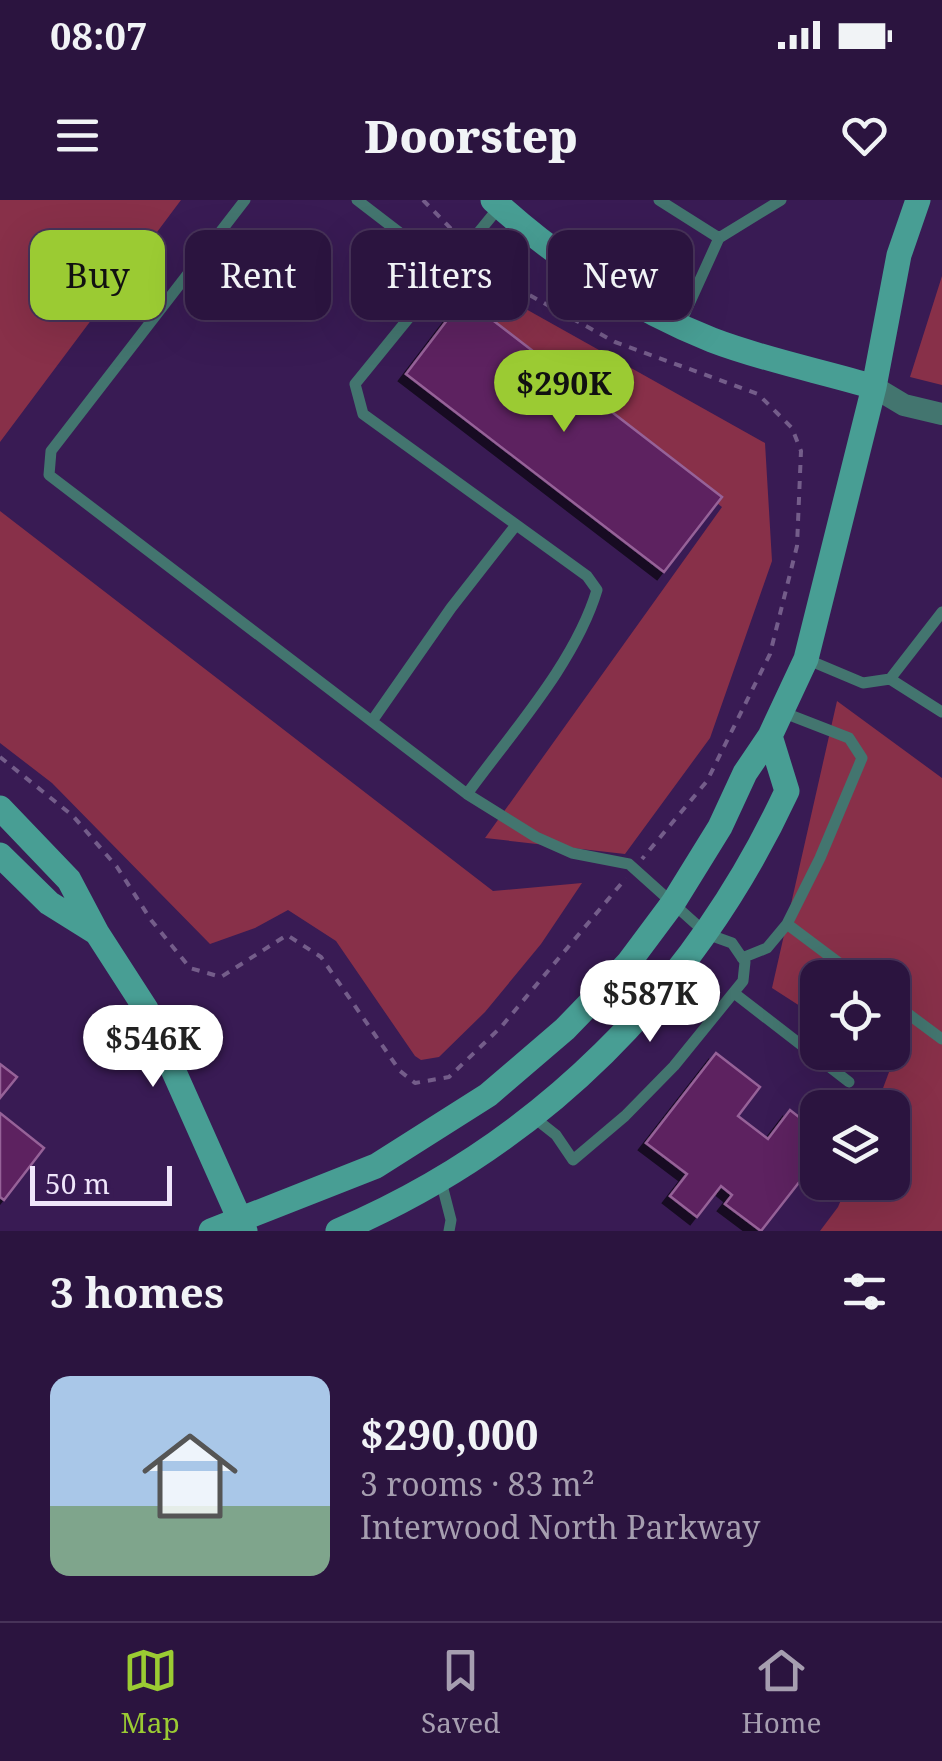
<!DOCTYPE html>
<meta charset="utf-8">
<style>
:root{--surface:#2b143f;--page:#37214a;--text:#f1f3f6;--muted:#a69eb0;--line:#473359;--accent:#9bcb33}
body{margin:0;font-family:"Noto Serif",serif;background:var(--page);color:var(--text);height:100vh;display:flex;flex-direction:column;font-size:38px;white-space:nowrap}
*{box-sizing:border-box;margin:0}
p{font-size:32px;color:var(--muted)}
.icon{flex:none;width:55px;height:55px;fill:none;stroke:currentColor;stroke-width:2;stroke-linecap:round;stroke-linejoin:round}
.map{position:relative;height:1031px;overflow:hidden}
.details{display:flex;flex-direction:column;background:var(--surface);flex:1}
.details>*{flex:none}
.guide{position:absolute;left:30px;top:30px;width:882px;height:90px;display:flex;gap:20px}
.fabs{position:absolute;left:800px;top:760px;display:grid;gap:20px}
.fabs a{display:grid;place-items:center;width:110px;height:110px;border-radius:20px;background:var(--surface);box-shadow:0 10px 40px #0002,0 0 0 2px var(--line);font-size:50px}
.scale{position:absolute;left:30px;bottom:25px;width:142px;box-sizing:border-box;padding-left:10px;border:5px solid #efe5fa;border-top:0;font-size:28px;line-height:35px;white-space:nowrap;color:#efe5fa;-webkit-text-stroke:8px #391b54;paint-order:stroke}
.price{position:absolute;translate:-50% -85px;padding:0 22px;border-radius:35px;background:#fff;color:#222;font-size:32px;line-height:65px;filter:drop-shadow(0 2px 5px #0008)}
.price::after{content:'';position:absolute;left:50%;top:60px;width:30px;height:22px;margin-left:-15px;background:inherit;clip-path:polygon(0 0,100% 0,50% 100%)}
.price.current{background:var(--accent);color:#111}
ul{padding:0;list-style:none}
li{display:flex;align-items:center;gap:30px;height:250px;padding:0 50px}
li span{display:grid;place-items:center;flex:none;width:280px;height:200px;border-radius:20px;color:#555}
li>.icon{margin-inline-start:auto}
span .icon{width:120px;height:120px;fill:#fffc;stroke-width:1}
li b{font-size:42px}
h2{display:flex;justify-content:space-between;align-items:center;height:120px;padding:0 50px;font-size:42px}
.chip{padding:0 35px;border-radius:20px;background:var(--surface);box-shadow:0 10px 40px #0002,0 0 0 2px var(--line);font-size:35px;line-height:90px}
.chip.current{background:var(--accent);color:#111}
.status{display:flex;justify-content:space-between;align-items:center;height:70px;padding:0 50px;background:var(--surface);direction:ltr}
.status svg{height:28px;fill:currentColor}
header{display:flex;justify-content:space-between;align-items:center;height:130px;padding:0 50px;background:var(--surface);font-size:45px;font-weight:800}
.dock{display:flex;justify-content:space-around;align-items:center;height:140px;border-top:2px solid var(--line);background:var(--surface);font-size:28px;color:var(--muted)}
.dock a{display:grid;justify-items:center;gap:5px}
.dock .current{color:var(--accent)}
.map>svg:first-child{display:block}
.green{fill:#883049}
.building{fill:#5d2060;stroke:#966298;stroke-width:2.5;filter:url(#shadow)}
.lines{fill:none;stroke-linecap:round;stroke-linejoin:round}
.path{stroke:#745d8a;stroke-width:4;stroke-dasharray:8 8;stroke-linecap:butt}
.lane{stroke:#43756f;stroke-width:11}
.street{stroke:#43756f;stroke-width:22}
.secondary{stroke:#489e94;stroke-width:25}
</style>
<div class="status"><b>08:07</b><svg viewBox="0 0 49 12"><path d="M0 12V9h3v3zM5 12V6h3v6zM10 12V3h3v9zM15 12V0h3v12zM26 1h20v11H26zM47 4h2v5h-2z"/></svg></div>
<header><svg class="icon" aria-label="menu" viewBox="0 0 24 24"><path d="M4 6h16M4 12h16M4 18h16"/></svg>Doorstep<svg class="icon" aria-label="heart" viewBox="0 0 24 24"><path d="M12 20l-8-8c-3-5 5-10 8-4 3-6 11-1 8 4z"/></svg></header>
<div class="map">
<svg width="942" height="1031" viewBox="0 0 942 1031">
<defs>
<filter id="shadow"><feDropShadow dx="-7" dy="7" stdDeviation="0" flood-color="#0009"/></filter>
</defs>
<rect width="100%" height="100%" fill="#391b54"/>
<path class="green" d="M0,0H181L0,242Z
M467,76L765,243L772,361L710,538L625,654L485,638L722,307L449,95Z
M942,76V185L910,177Z
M0,311L493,691L582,683L541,744L485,812L439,857L421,860L415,856L336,741L288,710L255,728L210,744L52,583L0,543Z
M837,501L942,578V1031H820L838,1007L848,983L892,982V908L876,907L892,864L873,853L892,852V778H818L817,817L772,788Z"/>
<path class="building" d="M464,98L722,297L664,372L406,174Z
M716,853L760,887L738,916L768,939L790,910L818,932V958L761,1031L725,1004L732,995L721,986L697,1017L670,996L687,974L646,943Z
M0,864L17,877L0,898Z
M0,913L44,948L4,1000L0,997Z"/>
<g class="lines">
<path class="path" d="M423,0L458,36
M480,56L511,85L615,142L758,194L792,228L801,251L797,346L770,454L707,581L642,659
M0,557L73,616L117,667L151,720L190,768L221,777L287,735L321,757L400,871L415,883L449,877L501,827L626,678"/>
<path class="lane" d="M245,0L51,251L49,275L467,594C512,532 575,463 597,390L587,376L363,214L355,184L500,6
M357,0L447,69
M659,0L719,38L781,0
M680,124L719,38
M806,459L863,483L890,479L942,412
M890,479L942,512
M782,512L849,538L862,558L820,658L787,724
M372,521L451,408L516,325
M467,594L536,637L572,653L629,664L707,734L732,743L745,762L743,781L674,866L625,916L573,960L556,935L532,916
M742,758L767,748L787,724L859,778
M734,793L849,882
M892,802L942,839
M441,981L451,1020L449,1031"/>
<path class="street" d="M874,187L904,205L942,214"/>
<path class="secondary" d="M493,0C555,57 633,109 712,140C764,160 821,171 874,187
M0,608L69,680L97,733L146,809L245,1031
M0,655L49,703L97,733
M211,1031L376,966L488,895L565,829L596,797L629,762L673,703L720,627L745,573L770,536L806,459L874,187L899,55L918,0
M338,1031C540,945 695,789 787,591L770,536"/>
</g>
</svg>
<div class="fabs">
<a><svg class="icon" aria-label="locate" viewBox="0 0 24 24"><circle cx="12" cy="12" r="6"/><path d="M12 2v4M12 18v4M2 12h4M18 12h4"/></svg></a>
<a><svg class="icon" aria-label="layers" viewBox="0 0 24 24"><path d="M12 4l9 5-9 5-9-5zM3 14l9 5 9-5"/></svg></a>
</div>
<div class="scale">50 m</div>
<b class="price current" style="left:564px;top:235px">$290K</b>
<b class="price" style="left:650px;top:845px">$587K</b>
<b class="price" style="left:153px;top:890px">$546K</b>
<div class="guide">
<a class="chip current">Buy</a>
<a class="chip">Rent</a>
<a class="chip">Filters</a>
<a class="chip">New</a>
</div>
</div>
<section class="details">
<h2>3 homes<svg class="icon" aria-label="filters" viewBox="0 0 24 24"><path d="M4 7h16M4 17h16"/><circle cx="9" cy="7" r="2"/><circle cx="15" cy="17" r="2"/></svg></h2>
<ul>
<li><span style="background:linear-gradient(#a9c7e8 65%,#7fa58c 0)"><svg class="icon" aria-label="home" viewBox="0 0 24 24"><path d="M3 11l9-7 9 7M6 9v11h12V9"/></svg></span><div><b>$290,000</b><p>3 rooms · 83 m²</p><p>Interwood North Parkway</p></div></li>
</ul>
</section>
<nav class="dock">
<a class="current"><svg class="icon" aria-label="map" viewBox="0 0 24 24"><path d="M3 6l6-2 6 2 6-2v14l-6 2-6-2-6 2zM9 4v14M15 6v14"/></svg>Map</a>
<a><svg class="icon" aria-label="saved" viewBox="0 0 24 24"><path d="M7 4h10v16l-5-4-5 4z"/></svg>Saved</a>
<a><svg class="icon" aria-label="home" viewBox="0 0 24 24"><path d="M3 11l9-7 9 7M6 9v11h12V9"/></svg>Home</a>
</nav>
